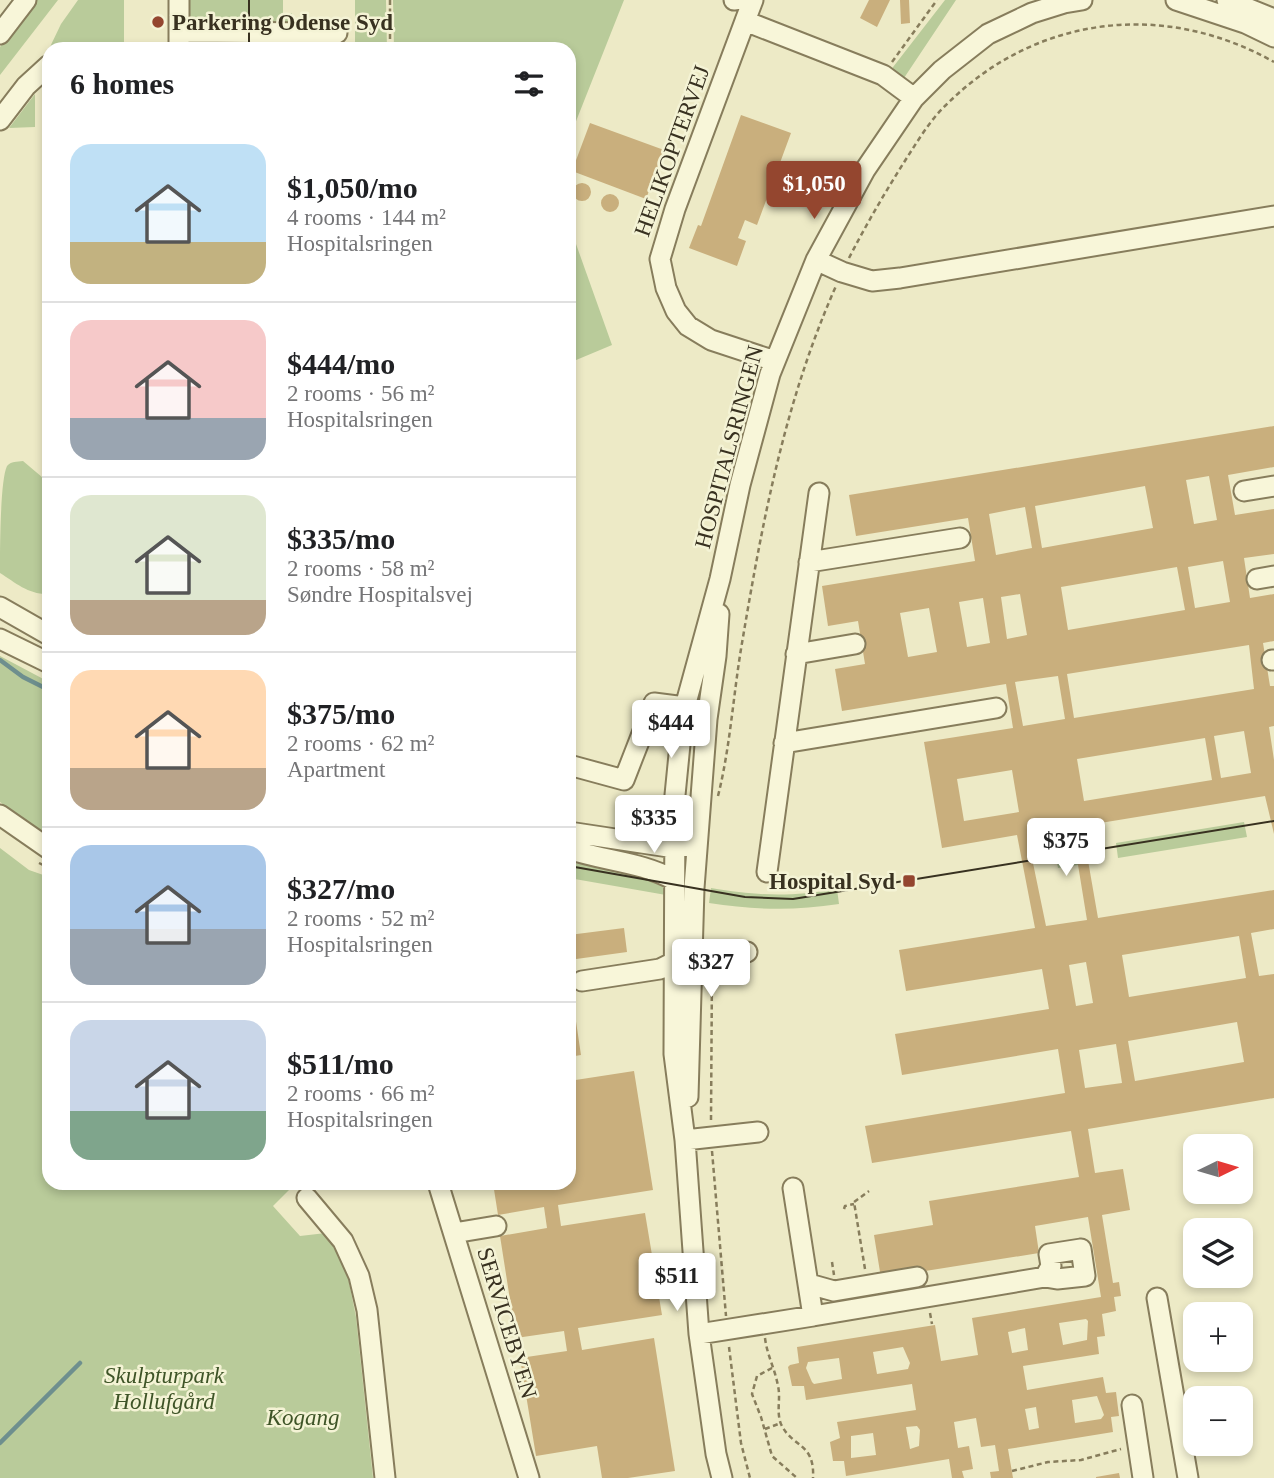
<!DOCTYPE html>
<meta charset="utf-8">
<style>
:root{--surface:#fff;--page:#f6f6f6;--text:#202124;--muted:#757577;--line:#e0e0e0;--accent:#94462f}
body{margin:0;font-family:Georgia,serif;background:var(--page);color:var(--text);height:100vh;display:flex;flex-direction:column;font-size:26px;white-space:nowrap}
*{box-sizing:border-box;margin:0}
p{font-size:23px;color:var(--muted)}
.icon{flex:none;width:38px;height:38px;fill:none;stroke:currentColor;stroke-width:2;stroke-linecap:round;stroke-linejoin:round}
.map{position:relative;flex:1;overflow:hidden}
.sheet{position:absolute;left:42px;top:42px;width:534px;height:1148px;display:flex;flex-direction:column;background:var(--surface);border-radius:21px;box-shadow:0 4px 10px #0003}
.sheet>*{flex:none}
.needle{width:46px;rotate:85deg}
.tools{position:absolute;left:1183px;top:1134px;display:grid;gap:14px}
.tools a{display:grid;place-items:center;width:70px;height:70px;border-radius:14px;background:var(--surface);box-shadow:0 4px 10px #0003;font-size:35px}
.price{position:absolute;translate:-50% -60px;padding:0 16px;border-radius:7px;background:#fff;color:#222;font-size:23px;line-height:46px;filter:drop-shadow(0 2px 4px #0008)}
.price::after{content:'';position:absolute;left:50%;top:42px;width:21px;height:16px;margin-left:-10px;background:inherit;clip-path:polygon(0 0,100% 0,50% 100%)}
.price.on{background:var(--accent);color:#fff}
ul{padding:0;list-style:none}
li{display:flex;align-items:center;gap:21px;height:175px;padding:0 28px}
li+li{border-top:2px solid var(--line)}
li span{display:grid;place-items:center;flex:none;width:196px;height:140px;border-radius:21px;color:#555}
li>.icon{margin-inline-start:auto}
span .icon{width:84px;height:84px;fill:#fffc;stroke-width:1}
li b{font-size:30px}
h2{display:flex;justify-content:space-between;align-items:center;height:84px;padding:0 28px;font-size:30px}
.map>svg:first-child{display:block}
.green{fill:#b9cb9a}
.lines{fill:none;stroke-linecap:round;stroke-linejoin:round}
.stream{stroke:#6e8f8e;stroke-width:4.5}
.building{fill:#c9af7d;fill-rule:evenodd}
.minor-casing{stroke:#877d5c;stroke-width:23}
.path{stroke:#877d5c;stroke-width:2.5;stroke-dasharray:5 3.5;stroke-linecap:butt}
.minor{stroke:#f8f6d9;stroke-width:19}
.tram{stroke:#383120;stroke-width:2}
.poi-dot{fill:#94462f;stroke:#f4f3d5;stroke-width:2.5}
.labels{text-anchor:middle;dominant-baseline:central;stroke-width:5;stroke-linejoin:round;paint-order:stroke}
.poi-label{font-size:23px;font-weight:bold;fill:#383120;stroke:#f4f3d5;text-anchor:start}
.street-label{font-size:23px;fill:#383120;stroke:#f4f3d5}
.park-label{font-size:23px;font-style:italic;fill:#3e5427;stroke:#f4f3d5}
</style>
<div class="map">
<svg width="1274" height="1478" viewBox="0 0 1274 1478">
<rect width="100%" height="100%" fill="#edeac6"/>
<path class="green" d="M35,0H58L0,75V47Z
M78,0H124V49H49L61,24Z
M186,0H283V14L292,13V18L283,28L197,27L186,17Z
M355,0H386L387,49H355Z
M393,0H624L569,139V49H394Z
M945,0H956L902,81L890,71Z
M49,83V443L47,435V125L44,124V89Z
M35,94V127L9,128Z
M569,222H571L576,244L612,345L569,363Z
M23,461L49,483V594C29,595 16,583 0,573C0,552 0,480 7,466C11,461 17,462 23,461Z
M0,656L49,682V835L39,831L0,802Z
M1244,822L1247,837L1118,858L1116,843Z
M1102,846L1104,861L1058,868L1055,853Z
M0,848L29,870L49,877V1183H296L273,1206L300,1236L326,1233L344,1257L356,1317L373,1478H0Z
M569,862L654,878L662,885L666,895L569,878Z
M711,888C759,896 790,897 837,889L839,904C794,911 754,910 709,903Z"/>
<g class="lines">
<path class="stream" d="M0,660L23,677L49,690
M0,1443L80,1363"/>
</g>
<path class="building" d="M869,0H890L877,27L860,18Z
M900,0H909L910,23L901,24Z
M741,115L791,133L757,225L745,220L738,238L746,241L737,266L689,248L698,225L701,226Z
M590,123L664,150L646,199L572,171Z
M573 192a9 9 0 1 1 18 0a9 9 0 1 1-18 0Z
M601 203a9 9 0 1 1 18 0a9 9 0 1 1-18 0Z
M1274,426V467L1228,475L1235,515L1274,509V554L1244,558L1250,598L1274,594V641L1263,643L1270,686H1274V726L1269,727L1274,760V834L1265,796L1082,826L1098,918L1274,890V929L1251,933L1259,976L1274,974V1098L1088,1129L1095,1173L1123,1169L1130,1210L1102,1215L1113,1283L1119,1282L1121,1296L1114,1297L1116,1311L1102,1314L1105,1336L1097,1337L1099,1354L1023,1366L1027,1390L1103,1377L1106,1393L1116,1392L1119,1416L1111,1417L1113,1432L1008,1449L1013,1478H991L990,1472L999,1471L995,1445L981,1447L976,1418L954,1422L958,1448L969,1446L973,1469L962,1471L964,1478H952L949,1459L846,1476L844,1461H833L830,1442L840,1438L837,1422L916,1410L912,1384L806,1400L804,1386H792L788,1367L790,1365L799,1363L797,1347L935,1325L941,1361L978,1355L972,1318L1101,1297L1088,1217L1035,1226L1039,1253L881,1278L874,1235L933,1225L929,1201L1079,1177L1071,1131L872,1163L865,1126L1065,1093L1058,1049L902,1075L895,1034L1049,1009L1042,969L906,991L899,950L1035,928L1017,835L942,848L924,742L1013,728L1006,684L842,711L835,669L865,664L858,621L828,626L822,586L975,561L968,518L856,536L849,495ZM1209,476L1217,520L1194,524L1186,480ZM1145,486L1153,528L1042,548L1035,506ZM1025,507L1032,548L996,555L989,514ZM1223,561L1230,602L1195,608L1188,567ZM1177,567L1185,610L1068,630L1061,587ZM1020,594L1027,635L1007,639L1001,597ZM983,598L990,643L967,647L959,602ZM929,608L937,652L908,657L900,613ZM1249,645L1254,689L1074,718L1067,674ZM1058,676L1065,719L1023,726L1015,682ZM1244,731L1251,773L1221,778L1214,736ZM1205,738L1212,780L1084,801L1077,759ZM1012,770L1019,812L964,821L957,779ZM1072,828L1087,920L1046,926L1027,834ZM1239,936L1246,978L1129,997L1122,955ZM1086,962L1093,1003L1076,1006L1069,965ZM1237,1022L1244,1062L1135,1081L1128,1041ZM1116,1044L1122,1083L1085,1088L1079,1050ZM1086,1319L1088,1321L1087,1340L1063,1345L1059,1323ZM1025,1328L1028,1350L1012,1353L1008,1332ZM903,1347L910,1363L908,1369L877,1374L873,1352ZM839,1358L842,1379L814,1384L812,1382L806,1368L808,1362ZM1097,1396L1104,1415L1101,1419L1075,1423L1072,1400ZM1036,1407L1039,1428L1029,1430L1025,1409ZM917,1426L920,1430L919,1446L910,1449L906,1427ZM873,1433L876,1455L851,1458V1436Z
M624,928L627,952L569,960V935Z
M569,1008H574L581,1055L569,1057Z
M634,1071L653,1190L558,1205L561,1226L645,1213L662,1315L578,1328L582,1350L654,1338L675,1471L628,1478H602L597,1446L536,1456L520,1358L567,1351L564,1331L516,1338L500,1236L547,1228L544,1207L498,1215L493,1183H569V1081Z
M1119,1473L1120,1478H1096V1477Z"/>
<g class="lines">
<g class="minor-casing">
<path id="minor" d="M179,0V49
M734,0H735
M1176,0L1245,23L1274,37
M1227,0L1274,19
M745,21L753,0
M179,32L337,33
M0,34L26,0
M0,120L26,86L49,65
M816,260L842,272L872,281L900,278L1274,216
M775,361L711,340L688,326L676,311L666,288L660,259L675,209L745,21L883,75L914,98
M1244,491L1274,486
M809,562L960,538
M1257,579L1274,576
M0,607L49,635
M0,639L49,663
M796,654L855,644
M1272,660H1274
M784,743L996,708
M569,765L624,780L654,703L685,707
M0,815L49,849
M569,832L675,848L687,846
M569,849C604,861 642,862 674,880
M767,872L819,493
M582,981L660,969L692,953L747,952
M688,1097L694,888L707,719L716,656L719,614
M685,1140L758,1132
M438,1183L529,1478
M307,1198L343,1241L359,1276L367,1310L385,1478
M454,1233L496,1226
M809,1284L834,1291L917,1277
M1157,1298L1188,1478
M813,1316L1045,1277L1057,1279L1085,1276L1081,1249L1049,1254L1051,1266L1045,1277
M699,1334L813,1316L793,1188
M1132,1405L1143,1478
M722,1478L716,1454L699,1334L685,1140L674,1054L675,795L683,714L720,579L740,485L770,374L816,260L865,170L914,98L942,70L988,34L1032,13L1064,3L1082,0"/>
</g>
<path class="path" d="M390,0V49
M892,62L937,0
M849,258C867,223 887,189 908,156C919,139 931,119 946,105C1036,15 1164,0 1274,62
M718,796C730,748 733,698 741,649C762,524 784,403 836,286
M39,863L49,868
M711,1120L712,969
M712,1151L726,1316
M844,1209L845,1206L854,1204
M832,1262L834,1275
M865,1269L854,1202L869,1191
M930,1313L932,1324
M765,1338C767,1355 775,1369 778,1386C781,1398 776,1412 781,1424C792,1448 815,1442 813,1478
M729,1347L741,1443L750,1478
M772,1368L757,1376L752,1394L761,1417L772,1456L797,1478
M765,1429L781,1423
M1012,1471L1048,1462L1081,1460L1121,1449"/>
<use href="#minor" class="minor"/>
<path class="tram" d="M249,49V0
M569,866L745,897L793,899L1274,821"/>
</g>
<g class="poi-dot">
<circle cx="158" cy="22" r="7"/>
<rect x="902" y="874" width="14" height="14" rx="3.5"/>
</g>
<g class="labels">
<g class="poi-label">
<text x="172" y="22">Parkering Odense Syd</text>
<text x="895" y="881" text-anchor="end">Hospital Syd</text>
</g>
<g class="street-label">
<text transform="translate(672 151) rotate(-70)">HELIKOPTERVEJ</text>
<text transform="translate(729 447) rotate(-75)">HOSPITALSRINGEN</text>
<text transform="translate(507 1323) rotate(73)">SERVICEBYEN</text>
</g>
<g class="park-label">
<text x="164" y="1375">Skulpturpark<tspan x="164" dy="26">Hollufgård</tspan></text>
<text x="303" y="1417">Kogang</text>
</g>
</g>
</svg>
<div class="tools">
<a><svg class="needle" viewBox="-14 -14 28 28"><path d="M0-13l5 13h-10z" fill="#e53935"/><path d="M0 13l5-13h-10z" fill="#757577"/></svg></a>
<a><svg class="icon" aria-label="layers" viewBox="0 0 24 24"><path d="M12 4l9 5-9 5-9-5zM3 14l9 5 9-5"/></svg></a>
<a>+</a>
<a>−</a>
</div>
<b class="price on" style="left:814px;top:221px">$1,050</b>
<b class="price" style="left:671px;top:760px">$444</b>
<b class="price" style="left:654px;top:855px">$335</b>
<b class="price" style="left:1066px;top:878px">$375</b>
<b class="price" style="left:711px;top:999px">$327</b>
<b class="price" style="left:677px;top:1313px">$511</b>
<section class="sheet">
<h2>6 homes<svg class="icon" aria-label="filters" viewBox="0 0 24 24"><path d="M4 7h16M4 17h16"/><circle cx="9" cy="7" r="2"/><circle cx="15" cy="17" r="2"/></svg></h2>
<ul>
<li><span style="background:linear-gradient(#bfe0f5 70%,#c2b280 0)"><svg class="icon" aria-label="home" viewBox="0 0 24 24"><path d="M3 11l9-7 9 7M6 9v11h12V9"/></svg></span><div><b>$1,050/mo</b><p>4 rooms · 144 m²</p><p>Hospitalsringen</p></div></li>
<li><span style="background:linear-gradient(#f6c9c9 70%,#9aa5b1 0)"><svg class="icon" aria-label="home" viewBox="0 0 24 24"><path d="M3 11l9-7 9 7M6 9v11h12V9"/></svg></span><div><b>$444/mo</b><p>2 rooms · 56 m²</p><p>Hospitalsringen</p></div></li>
<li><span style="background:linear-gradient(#dfe7d0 75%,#b9a48a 0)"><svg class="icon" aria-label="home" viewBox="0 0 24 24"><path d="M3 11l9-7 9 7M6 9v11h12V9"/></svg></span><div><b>$335/mo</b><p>2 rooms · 58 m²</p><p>Søndre Hospitalsvej</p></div></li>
<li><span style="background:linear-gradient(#ffd9b3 70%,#b9a48a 0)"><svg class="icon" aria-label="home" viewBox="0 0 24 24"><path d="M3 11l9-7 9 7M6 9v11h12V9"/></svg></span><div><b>$375/mo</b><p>2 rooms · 62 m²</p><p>Apartment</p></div></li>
<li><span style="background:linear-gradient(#a9c7e8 60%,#9aa5b1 0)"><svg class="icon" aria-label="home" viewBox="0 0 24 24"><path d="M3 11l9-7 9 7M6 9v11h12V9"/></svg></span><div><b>$327/mo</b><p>2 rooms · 52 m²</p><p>Hospitalsringen</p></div></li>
<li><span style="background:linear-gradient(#c9d6e8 65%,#7fa58c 0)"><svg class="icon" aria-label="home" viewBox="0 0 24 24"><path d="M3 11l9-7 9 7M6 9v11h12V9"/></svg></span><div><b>$511/mo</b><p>2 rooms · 66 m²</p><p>Hospitalsringen</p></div></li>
</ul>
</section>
</div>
